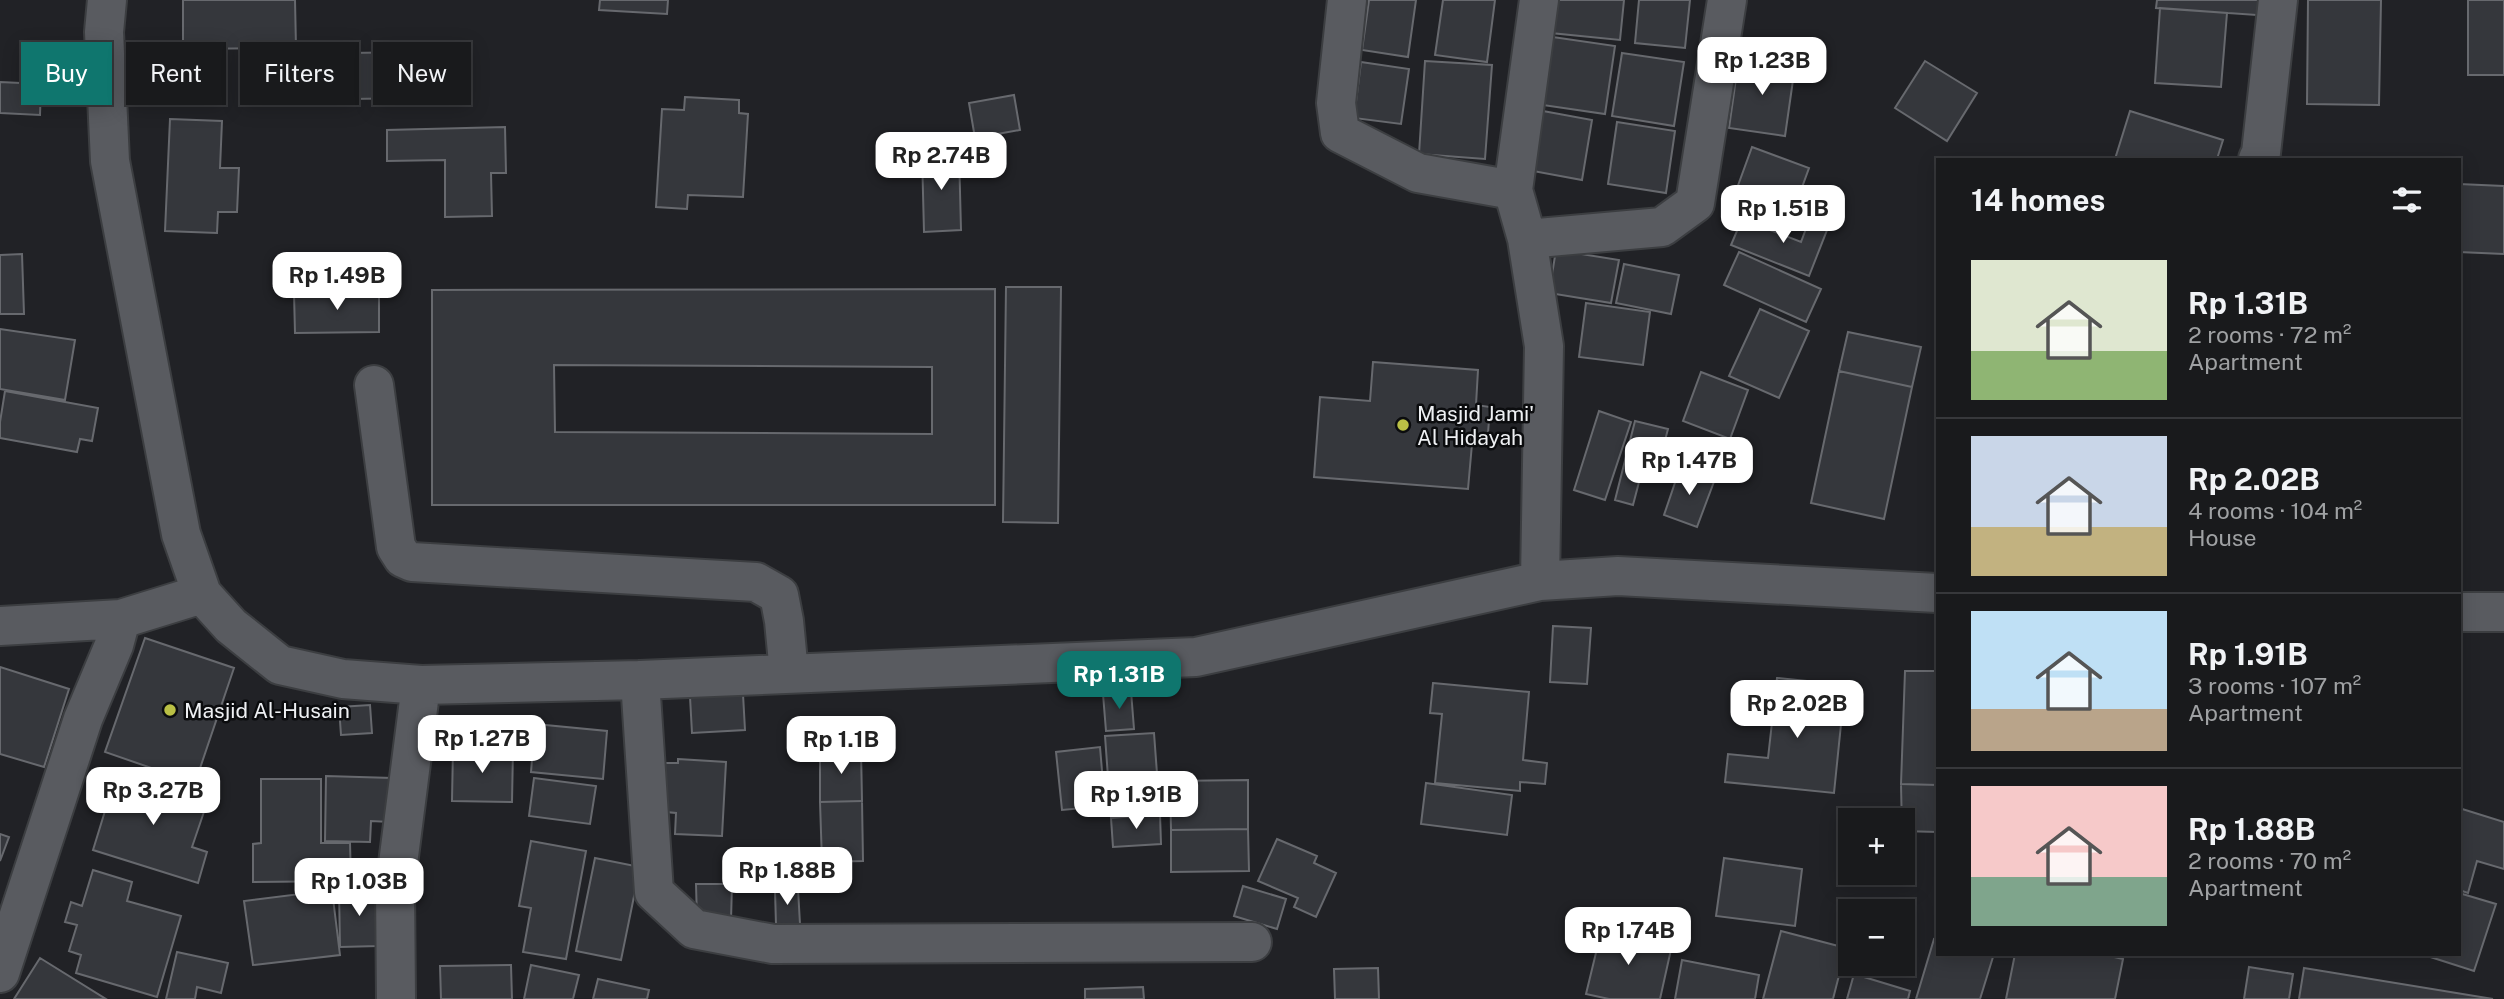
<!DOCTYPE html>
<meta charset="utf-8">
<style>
:root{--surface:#191a1c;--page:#262729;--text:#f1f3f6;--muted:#9fa1a3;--line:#37383b;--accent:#0f766e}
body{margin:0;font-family:"Public Sans",sans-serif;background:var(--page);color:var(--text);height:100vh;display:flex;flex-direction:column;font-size:26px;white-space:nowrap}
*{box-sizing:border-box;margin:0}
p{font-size:23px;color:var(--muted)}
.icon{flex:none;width:38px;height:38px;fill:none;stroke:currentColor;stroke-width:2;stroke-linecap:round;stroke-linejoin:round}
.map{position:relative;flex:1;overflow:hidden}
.details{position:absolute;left:1936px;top:158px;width:525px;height:798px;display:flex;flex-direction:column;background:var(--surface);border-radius:0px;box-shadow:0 4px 18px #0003,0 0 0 2px var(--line)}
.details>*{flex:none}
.banner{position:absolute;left:21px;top:42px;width:665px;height:63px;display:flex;gap:14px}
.fabs{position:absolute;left:1838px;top:808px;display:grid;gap:14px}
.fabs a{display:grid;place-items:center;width:77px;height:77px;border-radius:0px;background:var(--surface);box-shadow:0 4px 18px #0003,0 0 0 2px var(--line);font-size:35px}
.price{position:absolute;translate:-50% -60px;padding:0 16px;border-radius:14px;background:#fff;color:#222;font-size:23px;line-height:46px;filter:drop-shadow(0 2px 4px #0008)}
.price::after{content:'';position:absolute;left:50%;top:42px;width:21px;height:16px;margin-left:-10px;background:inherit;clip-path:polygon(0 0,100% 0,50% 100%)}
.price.selected{background:var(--accent);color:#fff}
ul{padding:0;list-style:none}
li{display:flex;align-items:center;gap:21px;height:175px;padding:0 35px}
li+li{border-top:2px solid var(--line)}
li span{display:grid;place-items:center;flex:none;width:196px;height:140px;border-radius:0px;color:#555}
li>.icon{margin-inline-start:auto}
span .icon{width:84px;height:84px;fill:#fffc;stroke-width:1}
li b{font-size:30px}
h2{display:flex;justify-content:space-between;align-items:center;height:84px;padding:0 35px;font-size:30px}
.tag{padding:0 24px;border-radius:0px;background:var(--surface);box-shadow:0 4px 18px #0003,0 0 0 2px var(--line);font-size:24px;line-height:63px}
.tag.selected{background:var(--accent);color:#fff}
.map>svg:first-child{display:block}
.building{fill:#35373c;stroke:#67696e;stroke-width:2;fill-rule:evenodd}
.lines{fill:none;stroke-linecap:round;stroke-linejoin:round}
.minor-casing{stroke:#3c3e41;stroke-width:42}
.minor{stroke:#595b60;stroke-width:38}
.poi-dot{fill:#bac045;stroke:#0b0c0e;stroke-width:2.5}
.labels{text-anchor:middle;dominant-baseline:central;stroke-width:5;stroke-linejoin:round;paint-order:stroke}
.poi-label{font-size:21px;fill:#eef0f3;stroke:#0b0c0e;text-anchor:start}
</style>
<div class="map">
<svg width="2504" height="999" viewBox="0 0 2504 999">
<rect width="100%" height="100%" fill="#212226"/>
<path class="building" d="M183,0H295L296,48L183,49Z
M600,0H668L667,14L599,10Z
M1369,0H1416L1408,57L1362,50Z
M1443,0H1495L1487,62L1435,55Z
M1545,0H1624L1620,40L1541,32Z
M1639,0H1690L1685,48L1635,43Z
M2157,0H2272L2271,16L2156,8Z
M2308,0H2381L2379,105L2307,104Z
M2468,0H2504V75H2468Z
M2160,8L2227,13L2221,87L2155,83Z
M1539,35L1615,46L1605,114L1529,103Z
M415,52L416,98L350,99L349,53Z
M1622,53L1684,62L1674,126L1612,116Z
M1739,57L1795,66L1785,136L1729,128Z
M1425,61L1492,65L1485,159L1419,154Z
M1925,61L1977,93L1947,141L1895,108Z
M251,62L285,66L280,103L247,99Z
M1361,62L1409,69L1401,124L1354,118Z
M0,82L41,84L40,115L0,113Z
M1014,95L1020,130L975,138L969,103Z
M685,97L739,100V113L748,114L743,197L688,195L687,209L656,207L662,109L684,110Z
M1543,111L1592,120L1582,180L1533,171Z
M2130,111L2223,140L2217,159H2115Z
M170,119L222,121L220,168H239L237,212H218L217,233L165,231Z
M1617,122L1675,131L1666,193L1608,184Z
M505,127L506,173H491L492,216L445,217V160L387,161V130Z
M1752,147L1809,168L1785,234L1728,213Z
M959,153L961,230L924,232L922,154Z
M2459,184L2504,186V254L2459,252Z
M1810,218L1829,225L1809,276L1731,245L1742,219L1801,242Z
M1556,250L1619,260L1611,303L1549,293Z
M1739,252L1821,289L1806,322L1724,285Z
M22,254L24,314H0V255Z
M1624,264L1679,275L1671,314L1616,303Z
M1006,287H1061L1058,523L1003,522Z
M995,289V505H432V290ZM554,365L932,367V434L555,432Z
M379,292V332L295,333L294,293Z
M1586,303L1650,312L1643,365L1579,357Z
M1760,309L1809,331L1779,398L1729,376Z
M0,329L75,340L65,400L0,389Z
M1848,332L1921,347L1912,387L1839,371Z
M1373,362L1478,370L1476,405L1490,407L1487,446L1472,444L1468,489L1314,477L1320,397L1370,401Z
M1839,371L1912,387L1884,519L1811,503Z
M1701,372L1748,390L1730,439L1683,421Z
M5,391L98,408L92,441L80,439L77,452L0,438V422Z
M1599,411L1631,422L1605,500L1574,490Z
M1635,421L1668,429L1663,448L1649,444L1633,505L1615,500Z
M1680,468L1715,479L1697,527L1664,515Z
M1553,626L1591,628L1587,684L1550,682Z
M145,638L234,668L195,783L105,752Z
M0,667L69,689L44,767L0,754Z
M1905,671H1937V785L1901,784Z
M1777,678L1845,685L1834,793L1725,782L1728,754L1768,758Z
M1433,683L1529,692L1523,760L1547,763L1545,784L1520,782V791L1435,783L1442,714L1430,713Z
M1131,691L1134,729L1106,731L1103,694Z
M743,694L745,730L692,733L690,697Z
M370,705L372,733L341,735L339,707Z
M535,724L607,731L603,779L531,772Z
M1154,733L1160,814L1111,818L1105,736Z
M1100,747L1105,806L1062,810L1056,752Z
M453,748L513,749L512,802L452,801Z
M861,750L862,801L820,802V751Z
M678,759L726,762L722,836L675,834L676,813L655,811L657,763H678Z
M117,772L208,800L192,847L207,852L198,883L93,850Z
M326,776L392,778L390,822L371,821L370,842L325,841Z
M534,778L596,786L590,824L529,816Z
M261,779H321V843H350L351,881L253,882V844L261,843Z
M1248,780V829L1171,830L1170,781Z
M1426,783L1512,795L1507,835L1421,824Z
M1901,784L1937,785V832L1902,831Z
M862,801L863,861L822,862L820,802Z
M2459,808L2504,822V869L2477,861L2468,893L2459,890Z
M1160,814L1161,844L1113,847L1111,818Z
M1248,829L1249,871L1171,872V830Z
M0,834L9,837L0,861Z
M1277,839L1317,856L1314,863L1336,873L1316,917L1294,907L1298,898L1258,881Z
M531,841L586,851L566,959L523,952L531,908L519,906Z
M595,858L640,867L621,960L576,951Z
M1724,858L1802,869L1795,926L1716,916Z
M93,870L132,882L127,901L181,916L157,997L76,973L81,955L69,951L77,925L65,922L71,902L82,906Z
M696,884H732L731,920H697Z
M1243,886L1286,899L1277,929L1234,916Z
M339,889H378V946L340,947Z
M798,889L800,924L776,925L775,890Z
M332,890L340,955L253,965L244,901Z
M2459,893L2496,904L2474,971L2421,954H2459Z
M1602,928L1672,945L1660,999H1609L1586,994Z
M1781,931L1846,948L1833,999H1763Z
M1934,939L1937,940V954H1982L1993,957L1980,999H1916Z
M177,952L228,963L221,993L197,987L195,999H166Z
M2015,954H2101L2123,959L2115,999H2006Z
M40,958L106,999H14Z
M1682,960L1759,975L1755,999H1675Z
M511,965L512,999H441L440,966Z
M531,965L579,975L573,999H524Z
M2249,967L2293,974L2289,999H2244Z
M1378,968L1379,999H1335L1334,969Z
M2304,968L2493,999H2299Z
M1854,974L1910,991L1908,999H1847Z
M598,979L649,990L647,999H593Z
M1143,987L1144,999H1085V989Z"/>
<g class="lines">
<g class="minor-casing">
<path id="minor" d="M107,0L104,32L110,161L181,534L202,594L231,626L280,665L343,679L421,685L640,680L1196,657L1540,581L1618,576L1937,593
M1347,0L1336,103L1340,133L1418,173L1513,190
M1539,0L1513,190L1527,239L1544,346L1540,581
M2258,159L2261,153L2278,0
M1527,239L1662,227L1695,203L1727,0
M374,385L396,547L403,558L412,562L756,582L779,595L784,621L789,673
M2459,612H2504
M0,626L121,619L202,594
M640,680L654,892L694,929L773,944L1252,942
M0,973L83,719L114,645L121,619
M396,999L395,887L421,685"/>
</g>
<use href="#minor" class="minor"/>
</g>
<g class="poi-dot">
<circle cx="1403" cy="425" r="7"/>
<circle cx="170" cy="710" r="7"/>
</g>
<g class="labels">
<g class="poi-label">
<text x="1417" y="413">Masjid Jami'<tspan x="1417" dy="24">Al Hidayah</tspan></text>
<text x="184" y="710">Masjid Al-Husain</text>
</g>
</g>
</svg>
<div class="fabs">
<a>+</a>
<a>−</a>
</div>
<b class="price" style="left:1762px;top:97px">Rp 1.23B</b>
<b class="price" style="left:941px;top:192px">Rp 2.74B</b>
<b class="price" style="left:1783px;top:245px">Rp 1.51B</b>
<b class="price" style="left:337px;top:312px">Rp 1.49B</b>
<b class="price" style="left:1689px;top:497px">Rp 1.47B</b>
<b class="price selected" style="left:1119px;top:711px">Rp 1.31B</b>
<b class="price" style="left:1797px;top:740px">Rp 2.02B</b>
<b class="price" style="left:482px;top:775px">Rp 1.27B</b>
<b class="price" style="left:841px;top:776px">Rp 1.1B</b>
<b class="price" style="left:153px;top:827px">Rp 3.27B</b>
<b class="price" style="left:1136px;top:831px">Rp 1.91B</b>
<b class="price" style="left:787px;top:907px">Rp 1.88B</b>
<b class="price" style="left:359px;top:918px">Rp 1.03B</b>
<b class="price" style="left:1628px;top:967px">Rp 1.74B</b>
<div class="banner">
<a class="tag selected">Buy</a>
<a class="tag">Rent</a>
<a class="tag">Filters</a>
<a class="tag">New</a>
</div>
<section class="details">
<h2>14 homes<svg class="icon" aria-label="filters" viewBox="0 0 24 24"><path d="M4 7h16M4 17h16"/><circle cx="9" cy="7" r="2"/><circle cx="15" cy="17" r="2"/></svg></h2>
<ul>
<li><span style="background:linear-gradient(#dfe7d0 65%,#8fb573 0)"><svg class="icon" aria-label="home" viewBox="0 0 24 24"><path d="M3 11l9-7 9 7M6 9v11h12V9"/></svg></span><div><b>Rp 1.31B</b><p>2 rooms · 72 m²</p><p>Apartment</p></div></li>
<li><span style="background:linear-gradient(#c9d6e8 65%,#c2b280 0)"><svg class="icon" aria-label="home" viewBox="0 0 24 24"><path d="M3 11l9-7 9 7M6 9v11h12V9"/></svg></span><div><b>Rp 2.02B</b><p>4 rooms · 104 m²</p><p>House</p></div></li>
<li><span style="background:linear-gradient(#bfe0f5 70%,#b9a48a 0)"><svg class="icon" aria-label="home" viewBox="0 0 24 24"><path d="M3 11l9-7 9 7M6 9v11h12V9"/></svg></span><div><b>Rp 1.91B</b><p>3 rooms · 107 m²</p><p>Apartment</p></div></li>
<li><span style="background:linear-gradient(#f6c9c9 65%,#7fa58c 0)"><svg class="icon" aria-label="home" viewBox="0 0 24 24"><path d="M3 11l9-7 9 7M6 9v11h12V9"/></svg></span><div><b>Rp 1.88B</b><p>2 rooms · 70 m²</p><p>Apartment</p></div></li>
</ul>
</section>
</div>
